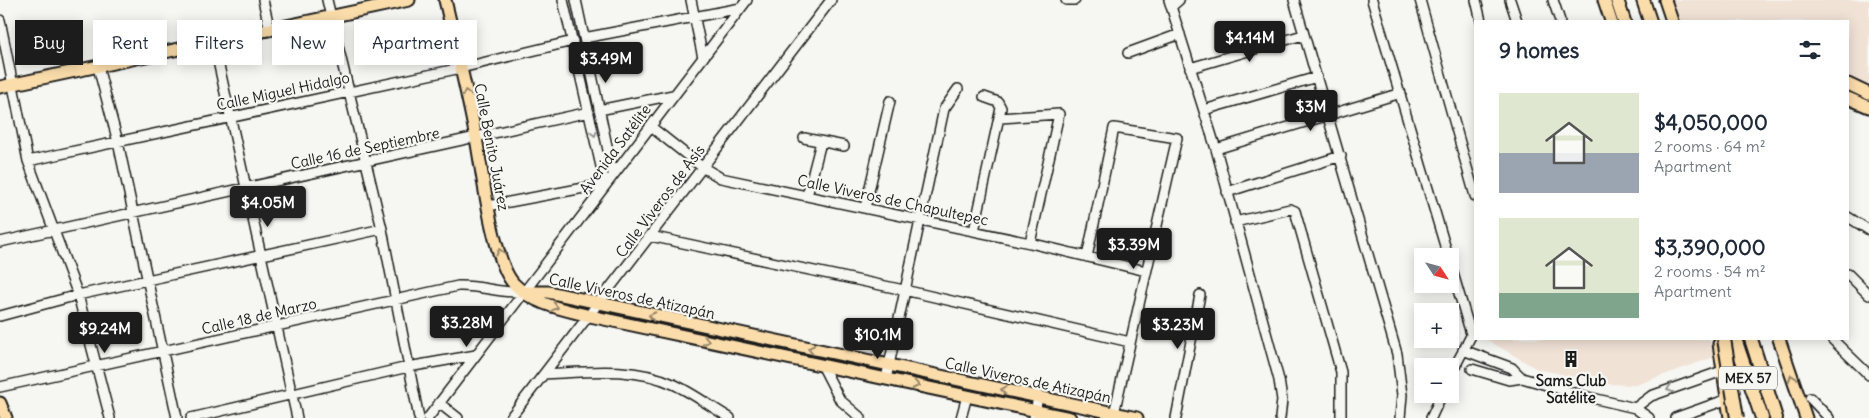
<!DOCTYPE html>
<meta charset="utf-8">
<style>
:root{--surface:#fff;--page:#f6f6f7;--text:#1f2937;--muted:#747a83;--accent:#1c1c1c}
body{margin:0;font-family:Delius,sans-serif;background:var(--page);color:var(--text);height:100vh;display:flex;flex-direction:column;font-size:19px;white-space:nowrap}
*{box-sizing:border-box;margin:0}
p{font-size:16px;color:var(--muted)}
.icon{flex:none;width:28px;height:28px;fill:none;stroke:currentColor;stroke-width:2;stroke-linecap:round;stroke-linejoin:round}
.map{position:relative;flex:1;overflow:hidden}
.side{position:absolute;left:1474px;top:20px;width:375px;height:320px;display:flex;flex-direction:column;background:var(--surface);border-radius:0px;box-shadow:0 2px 12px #0003}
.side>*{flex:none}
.top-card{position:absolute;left:15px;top:20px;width:475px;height:45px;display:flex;gap:10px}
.needle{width:32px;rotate:126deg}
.buttons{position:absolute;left:1414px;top:248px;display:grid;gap:10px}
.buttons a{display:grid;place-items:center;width:45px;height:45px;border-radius:0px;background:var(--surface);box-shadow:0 2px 12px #0003;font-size:25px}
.price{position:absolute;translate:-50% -42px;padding:0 11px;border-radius:5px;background:var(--accent);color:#fff;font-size:16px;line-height:32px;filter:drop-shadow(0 1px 2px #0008)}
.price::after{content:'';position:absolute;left:50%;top:30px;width:15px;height:11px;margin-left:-8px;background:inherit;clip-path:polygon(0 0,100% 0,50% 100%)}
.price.active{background:#222;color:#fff}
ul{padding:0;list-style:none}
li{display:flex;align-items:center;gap:15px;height:125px;padding:0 25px}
li span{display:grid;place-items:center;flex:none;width:140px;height:100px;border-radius:0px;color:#555}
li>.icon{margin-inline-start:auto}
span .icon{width:60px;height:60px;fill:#fffc;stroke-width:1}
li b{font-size:21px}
h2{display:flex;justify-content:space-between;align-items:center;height:60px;padding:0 25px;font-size:21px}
.tag{padding:0 18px;border-radius:0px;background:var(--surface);box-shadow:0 2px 12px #0003;font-size:18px;line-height:45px}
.tag.active{background:var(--accent);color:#fff}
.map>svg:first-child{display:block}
.built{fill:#f1e2d6}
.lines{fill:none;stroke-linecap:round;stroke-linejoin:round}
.minor-casing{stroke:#1c1c1c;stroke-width:12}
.major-casing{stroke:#1c1c1c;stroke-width:15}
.highway-casing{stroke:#1c1c1c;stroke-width:16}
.minor{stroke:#f6f6f2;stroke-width:9}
.major{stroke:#fbddab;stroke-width:11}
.highway{stroke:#fbddab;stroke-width:12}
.highway-bridge-casing{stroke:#1c1c1c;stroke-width:16;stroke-linecap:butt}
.highway-bridge{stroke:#fbddab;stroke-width:12}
.oneway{stroke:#97866b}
.oneway2{stroke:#949492}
.labels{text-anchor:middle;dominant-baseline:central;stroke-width:4.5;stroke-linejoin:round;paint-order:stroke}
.shield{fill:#f6f6f2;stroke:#5d5d5c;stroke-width:1}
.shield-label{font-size:14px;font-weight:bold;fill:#1c1c1c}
.street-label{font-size:15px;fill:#1c1c1c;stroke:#f6f6f2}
.poi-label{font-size:15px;font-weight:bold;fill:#1c1c1c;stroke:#f6f6f2}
</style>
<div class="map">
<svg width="1869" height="418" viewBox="0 0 1869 418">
<rect width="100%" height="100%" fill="#f6f6f2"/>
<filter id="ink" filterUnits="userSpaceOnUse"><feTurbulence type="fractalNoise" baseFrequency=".02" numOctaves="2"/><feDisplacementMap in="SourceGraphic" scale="10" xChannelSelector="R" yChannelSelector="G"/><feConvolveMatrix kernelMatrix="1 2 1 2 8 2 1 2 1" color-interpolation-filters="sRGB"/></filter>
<g filter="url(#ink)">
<path class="built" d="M1665,0H1869V94L1848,84V21H1672Z
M1486,339H1709L1714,357L1636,385L1608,384L1537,369Z"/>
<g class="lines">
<g class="minor-casing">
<path id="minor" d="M263,0L270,31
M327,0L382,229L419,418
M576,0L613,174
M691,0L703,58
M1066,0H1075
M1169,0L1216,149L1279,380L1282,400L1280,418
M1294,0L1397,354L1402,395L1400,418
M1372,0L1448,256
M1420,0L1475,196
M1476,0L1481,21
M1510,0L1517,21
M1553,0L1560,21
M1171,7L1179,0
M0,20L28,161L78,295L110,418
M584,38L741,8
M214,43L297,418
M1128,53L1180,34
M98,67L118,142L177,418
M1190,68L1303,35
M599,110L673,95
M1204,110L1317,77
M1000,118L1059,114L1030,243
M650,126L702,167L721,178L1030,243L1146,271
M804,138L844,146
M1216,149L1401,93
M28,161L461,68L573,41
M1227,192L1341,156
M807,196L821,142
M488,206L605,184L563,0
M865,208L890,101
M1848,217L1869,230
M1235,222L1290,209L1295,211L1341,372V418
M974,231L1001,108L998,102L984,97
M650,236L904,290L1130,342
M0,242L589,112
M1087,257L1114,128L1177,138L1113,418
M1450,263L1471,334
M1848,274L1869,295
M0,316L78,295L382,229
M1832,339L1869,375
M1463,350L1512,368L1522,378
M822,365L840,400L861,418
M1472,369L1509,380L1522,378L1588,397L1635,408L1649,418
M544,374C587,372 633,366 673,384C693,393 711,407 730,418
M1450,376L1474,330
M886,379L944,109L958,89
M0,387L458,286C481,285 501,294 524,292
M1810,398L1829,418
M439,403L458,418
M1635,408L1651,396L1722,371
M191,418L408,367L476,355
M428,418L747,0
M510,418L831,0
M961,418L967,396
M1034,418L1038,397
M1176,418L1200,295
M1431,418L1442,394
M1675,418L1728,399"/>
</g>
<g class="major-casing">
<path id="major" d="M445,0C456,46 467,91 476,138C482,170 493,262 514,284C535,305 562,309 590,316L1070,418
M1604,0L1611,21
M1665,0L1672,21
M1848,84L1869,94
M0,87L409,0
M1848,98L1869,107
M524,292H548L1137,418
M1779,339L1806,418
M1719,344L1730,418
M0,403L6,418"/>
</g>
<g class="highway-casing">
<path id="highway" d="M1617,0L1624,21
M1643,0L1650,21
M1735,339L1762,418
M1751,339L1776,418"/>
</g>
<use href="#minor" class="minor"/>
<use href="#major" class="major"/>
<use href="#highway" class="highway"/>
<g class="highway-bridge-casing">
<path id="highway-bridge" d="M1724,339L1737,418"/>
</g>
<use href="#highway-bridge" class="highway-bridge"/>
</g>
<defs><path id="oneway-chevron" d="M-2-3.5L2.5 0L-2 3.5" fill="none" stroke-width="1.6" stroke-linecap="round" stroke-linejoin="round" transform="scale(1.25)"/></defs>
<g class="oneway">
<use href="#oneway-chevron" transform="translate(466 93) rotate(-102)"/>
<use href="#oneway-chevron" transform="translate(500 252) rotate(-105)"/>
<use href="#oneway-chevron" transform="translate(555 307) rotate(14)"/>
<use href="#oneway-chevron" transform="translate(652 316) rotate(-168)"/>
<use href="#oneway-chevron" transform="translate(706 341) rotate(12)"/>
<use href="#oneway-chevron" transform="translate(811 349) rotate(-168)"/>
<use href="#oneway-chevron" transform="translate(1792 378) rotate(-109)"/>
<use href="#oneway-chevron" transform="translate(916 385) rotate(12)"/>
<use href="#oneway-chevron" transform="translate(1004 390) rotate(-168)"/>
</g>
<g class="oneway2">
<use href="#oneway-chevron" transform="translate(594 133) rotate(77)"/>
<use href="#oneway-chevron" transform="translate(1670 389) rotate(161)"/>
</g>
</g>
<defs>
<g id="building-bare" transform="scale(1.35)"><path d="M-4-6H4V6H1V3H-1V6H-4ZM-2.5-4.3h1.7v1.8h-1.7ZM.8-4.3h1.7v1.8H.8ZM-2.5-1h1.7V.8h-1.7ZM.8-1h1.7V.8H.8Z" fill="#1c1c1c" stroke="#f6f6f2" stroke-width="2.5" paint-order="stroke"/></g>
</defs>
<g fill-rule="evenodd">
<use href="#building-bare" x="1571" y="359"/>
</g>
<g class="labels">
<rect class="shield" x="1719" y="366.5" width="58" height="23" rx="4"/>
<g class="shield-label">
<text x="1748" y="378">MEX 57</text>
</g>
<g class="street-label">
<text transform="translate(283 91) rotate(-12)">Calle Miguel Hidalgo</text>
<text transform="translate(492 147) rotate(79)">Calle Benito Juárez</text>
<text transform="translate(365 148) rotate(-12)">Calle 16 de Septiembre</text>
<text transform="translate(615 149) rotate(-53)">Avenida Satélite</text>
<text transform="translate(893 200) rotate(12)">Calle Viveros de Chapultepec</text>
<text transform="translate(660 201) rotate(-53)">Calle Viveros de Asís</text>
<text transform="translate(632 296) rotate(12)">Calle Viveros de Atizapán</text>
<text transform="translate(259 316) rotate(-13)">Calle 18 de Marzo</text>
<text transform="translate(1028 380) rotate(12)">Calle Viveros de Atizapán</text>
</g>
<g class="poi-label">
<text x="1571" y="380">Sams Club<tspan x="1571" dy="17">Satélite</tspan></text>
</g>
</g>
</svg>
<div class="buttons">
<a><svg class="needle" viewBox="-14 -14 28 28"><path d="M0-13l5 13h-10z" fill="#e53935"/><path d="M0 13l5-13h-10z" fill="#747a83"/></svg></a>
<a>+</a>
<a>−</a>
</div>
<b class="price" style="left:1250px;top:63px">$4.14M</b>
<b class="price" style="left:606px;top:84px">$3.49M</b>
<b class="price" style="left:1311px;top:132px">$3M</b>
<b class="price active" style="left:268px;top:228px">$4.05M</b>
<b class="price" style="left:1134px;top:270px">$3.39M</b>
<b class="price" style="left:467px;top:348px">$3.28M</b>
<b class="price" style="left:1178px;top:350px">$3.23M</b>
<b class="price" style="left:105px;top:354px">$9.24M</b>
<b class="price" style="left:878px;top:360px">$10.1M</b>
<div class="top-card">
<a class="tag active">Buy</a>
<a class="tag">Rent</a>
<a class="tag">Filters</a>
<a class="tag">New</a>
<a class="tag">Apartment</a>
</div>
<section class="side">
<h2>9 homes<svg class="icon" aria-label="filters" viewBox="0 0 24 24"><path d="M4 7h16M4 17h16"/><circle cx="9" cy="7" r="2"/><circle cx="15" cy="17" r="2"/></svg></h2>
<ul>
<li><span style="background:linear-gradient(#dfe7d0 60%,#9aa5b1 0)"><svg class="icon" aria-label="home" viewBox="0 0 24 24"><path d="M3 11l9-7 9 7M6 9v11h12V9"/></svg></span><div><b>$4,050,000</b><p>2 rooms · 64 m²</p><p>Apartment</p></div></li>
<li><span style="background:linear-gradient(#dfe7d0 75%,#7fa58c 0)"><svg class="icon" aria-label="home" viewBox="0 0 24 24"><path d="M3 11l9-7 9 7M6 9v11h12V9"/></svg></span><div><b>$3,390,000</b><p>2 rooms · 54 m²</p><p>Apartment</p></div></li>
</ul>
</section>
</div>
